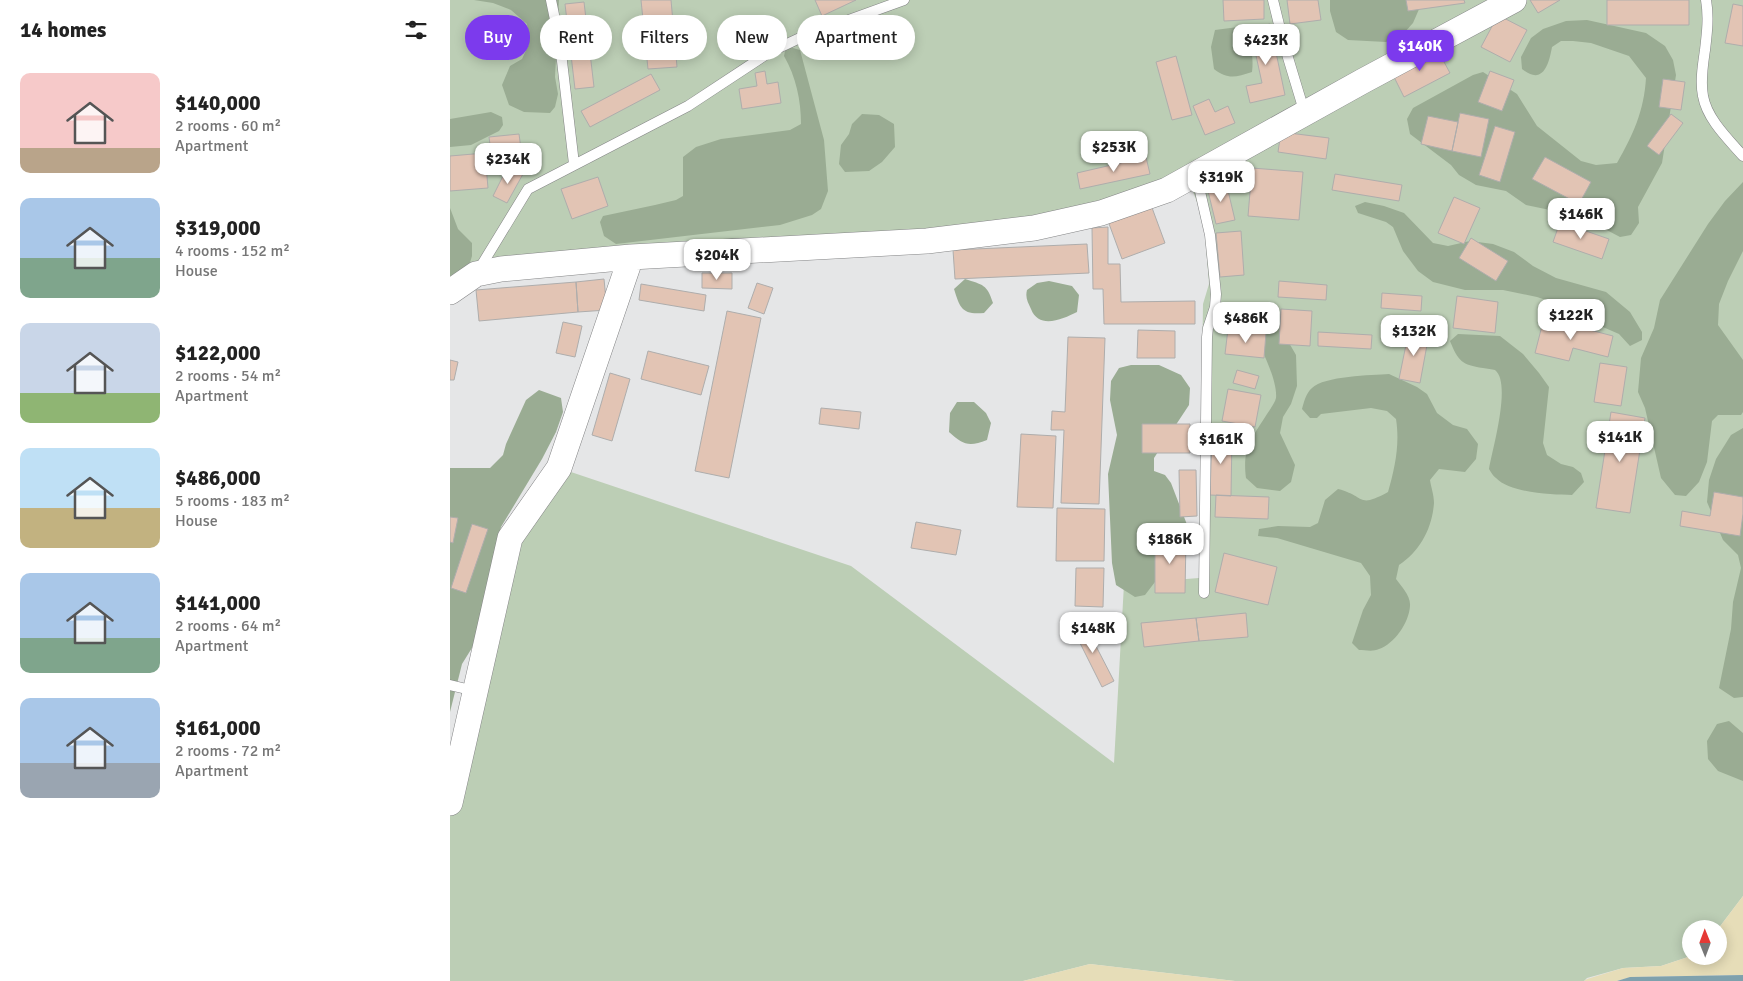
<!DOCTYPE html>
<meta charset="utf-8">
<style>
:root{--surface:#fff;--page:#f2f2f2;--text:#222;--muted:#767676;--accent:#7c3aed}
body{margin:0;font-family:Signika,sans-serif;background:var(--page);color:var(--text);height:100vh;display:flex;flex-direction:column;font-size:19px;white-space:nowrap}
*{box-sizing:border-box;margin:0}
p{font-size:16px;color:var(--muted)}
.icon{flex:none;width:28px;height:28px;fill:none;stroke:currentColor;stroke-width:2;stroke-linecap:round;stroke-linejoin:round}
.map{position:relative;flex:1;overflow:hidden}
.sheet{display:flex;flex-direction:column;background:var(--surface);width:450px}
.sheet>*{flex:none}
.hud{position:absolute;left:15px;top:15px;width:475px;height:45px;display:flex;gap:10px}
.needle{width:32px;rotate:359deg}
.tools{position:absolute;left:1232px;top:920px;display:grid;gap:10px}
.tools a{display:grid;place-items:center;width:45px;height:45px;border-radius:50%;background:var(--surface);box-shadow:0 2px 12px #0003;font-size:25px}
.price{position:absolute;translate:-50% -42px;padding:0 11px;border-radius:10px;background:#fff;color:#222;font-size:16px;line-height:32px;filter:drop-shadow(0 1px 2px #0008)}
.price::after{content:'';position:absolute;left:50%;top:30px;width:15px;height:11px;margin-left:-8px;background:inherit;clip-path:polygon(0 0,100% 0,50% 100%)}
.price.on{background:var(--accent);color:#fff}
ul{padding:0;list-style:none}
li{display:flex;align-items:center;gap:15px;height:125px;padding:0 20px}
li span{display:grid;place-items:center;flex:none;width:140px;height:100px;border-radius:10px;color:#555}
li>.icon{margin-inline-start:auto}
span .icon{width:60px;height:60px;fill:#fffc;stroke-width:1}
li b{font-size:21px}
h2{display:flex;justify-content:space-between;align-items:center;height:60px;padding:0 20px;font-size:21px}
.pill{padding:0 18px;border-radius:22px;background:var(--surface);box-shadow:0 2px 12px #0003;font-size:18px;line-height:45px}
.pill.on{background:var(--accent);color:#fff}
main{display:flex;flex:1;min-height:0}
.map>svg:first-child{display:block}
.green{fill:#bcceb5}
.forest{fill:#9aac93}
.sand{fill:#e6ddb8}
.water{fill:#7fa1ad}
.building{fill:#e2c4b4;stroke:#aeadac}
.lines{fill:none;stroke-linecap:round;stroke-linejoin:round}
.service-casing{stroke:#848586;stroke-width:11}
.tertiary-casing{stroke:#848586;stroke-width:26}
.service{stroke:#fff;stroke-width:10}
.tertiary{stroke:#fff;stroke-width:25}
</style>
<main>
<section class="sheet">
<h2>14 homes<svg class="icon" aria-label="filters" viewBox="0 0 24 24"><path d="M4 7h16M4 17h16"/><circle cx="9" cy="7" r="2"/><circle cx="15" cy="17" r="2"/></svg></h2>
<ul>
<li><span style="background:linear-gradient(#f6c9c9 75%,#b9a48a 0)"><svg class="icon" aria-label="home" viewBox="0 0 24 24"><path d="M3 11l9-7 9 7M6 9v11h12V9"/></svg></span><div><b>$140,000</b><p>2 rooms · 60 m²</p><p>Apartment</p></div></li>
<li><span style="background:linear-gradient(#a9c7e8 60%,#7fa58c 0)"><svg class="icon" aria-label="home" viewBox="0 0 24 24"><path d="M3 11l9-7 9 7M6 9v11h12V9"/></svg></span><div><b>$319,000</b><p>4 rooms · 152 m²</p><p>House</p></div></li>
<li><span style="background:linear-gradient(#c9d6e8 70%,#8fb573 0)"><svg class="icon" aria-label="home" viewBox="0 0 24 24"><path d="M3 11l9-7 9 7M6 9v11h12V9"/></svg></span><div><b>$122,000</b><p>2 rooms · 54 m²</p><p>Apartment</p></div></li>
<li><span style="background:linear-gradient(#bfe0f5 60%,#c2b280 0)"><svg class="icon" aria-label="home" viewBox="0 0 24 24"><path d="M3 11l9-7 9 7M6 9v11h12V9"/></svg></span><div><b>$486,000</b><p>5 rooms · 183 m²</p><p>House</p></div></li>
<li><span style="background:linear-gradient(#a9c7e8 65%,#7fa58c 0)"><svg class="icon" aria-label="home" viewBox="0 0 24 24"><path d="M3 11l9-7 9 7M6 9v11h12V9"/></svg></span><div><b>$141,000</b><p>2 rooms · 64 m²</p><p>Apartment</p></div></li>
<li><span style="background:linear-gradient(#a9c7e8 65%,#9aa5b1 0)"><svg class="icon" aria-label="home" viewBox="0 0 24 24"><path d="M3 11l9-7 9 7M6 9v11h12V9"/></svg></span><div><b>$161,000</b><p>2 rooms · 72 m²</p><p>Apartment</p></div></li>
</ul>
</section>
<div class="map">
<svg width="1293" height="981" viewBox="0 0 1293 981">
<rect width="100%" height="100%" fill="#e5e6e7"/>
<path class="green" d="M0,0H1293V896L1268,929H1241V956L1211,966L1173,968L1137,978L1134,981H785L640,964L573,981H0V803L60,538L109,468L401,566L664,763L674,584L749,578L753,304L759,284L754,221L735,170L718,179L585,225L51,269L0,292Z"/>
<path class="forest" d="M24,0H109L105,77L108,94L105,107L100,113L74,112L59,105L52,85L60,66L72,59L79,44L77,24L61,10L43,3Z
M880,0H973L963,23L954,33L936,42L898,40L886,32L880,11Z
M1137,20L1196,33L1215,46L1223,60L1226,75L1212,163L1188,207L1189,223L1181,235L1170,237L1151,227L1124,215L1076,205L1056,191L1026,185L1009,175L1001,165L960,134L957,119L963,108L1023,75L1033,72L1067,94L1087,126L1131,161L1146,165L1167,163C1183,135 1194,111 1196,78L1179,56L1141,43L1123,41H1111L1102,47C1099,64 1093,86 1072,69L1071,57L1081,38L1093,29L1116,21Z
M788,27C801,38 804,56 802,72C786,77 778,80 764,69L761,47L765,30Z
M336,46L350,50L374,140L378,191L371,209L362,215L330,225L166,244L154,236L150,222L153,216L205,205L226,200L233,196V157L246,147L271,139L340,130L351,124C351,100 346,77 334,56Z
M41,112L52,117L53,125L49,131L21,145L0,147V119Z
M412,114L429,115L444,124L445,147L432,162L419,171L395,172L389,164L391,145L399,134L402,124Z
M1293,182V251L1278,281L1269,304L1268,325L1293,360V412L1291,415H1268L1262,421L1257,462L1249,482L1236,496L1225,495L1211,478L1195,408L1188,392L1191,358L1204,328L1210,300L1258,224L1275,201Z
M915,202L934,206L954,213L983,243L998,246L1020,241L1043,244L1064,252L1083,266L1106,278L1156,292L1180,312L1192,332V340L1180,346L1169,334L1139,321L1117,307L1087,297L1053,290H1015L983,282L968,271L953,251L943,227L936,222L908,213L905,206Z
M0,208L8,229L22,243V256L18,269L0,279Z
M515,279C533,285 537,284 543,303L534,313C512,315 510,308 504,289Z
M599,281L622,286L629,295L627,312C613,319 589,330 581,309C578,302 575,298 577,290L587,283Z
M813,311L823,315L846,355L847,386L841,404L833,417L830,433L845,465L841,482L830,491L807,488L796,478C792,448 802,438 817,414C820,409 825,403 826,398C828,379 808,343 801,325V319L807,314Z
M1008,334L1050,336L1073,354L1089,373L1099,387L1093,443L1097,455L1111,464L1123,467L1131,473L1134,482L1122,495C1103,495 1060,493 1046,478C1043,476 1041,472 1039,469C1042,450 1062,383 1045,370C1042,369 1037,369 1033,368C1012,365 1008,361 1000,341Z
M681,365H709L731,375L740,388L739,405L704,458V471L715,475L721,483L741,535L695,595L685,597L666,585L662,563L658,474L667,435L660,400L661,381L669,368Z
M939,374L967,387L977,394L987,413L1003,425L1017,429L1028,444L1026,459L1015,472L989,469L980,480C981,487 984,495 984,503C982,529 970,551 949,565L946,579C951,586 961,596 960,606C959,623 944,644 929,649C923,652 915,650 909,650L902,643L913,610L921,595L920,576L911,563L827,538L808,536L809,529L828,526L860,527L868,523L875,500L888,489C916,496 907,509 938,492C945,468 950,444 946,419L937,411L921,408L871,414L867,418H860L852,409C854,402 856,393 862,388C874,376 922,375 939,374Z
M89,390L111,398L113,412L106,432L92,459L51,527L32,618L25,643L12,664L0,712V468H40L53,455L56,444L76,400Z
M507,402H524L536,413L541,423L537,440C519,447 513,445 499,432L500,413Z
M1293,428V697L1284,698L1269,688L1281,629L1283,602L1291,568L1288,555L1273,540L1257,502L1259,480L1266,459L1281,435Z
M1279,721L1293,733V781L1268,771L1258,759L1257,741L1267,724Z"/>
<path class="sand" d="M1293,896V975L1181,977L1167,981H1134L1137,979L1173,968L1211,966L1241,956H1269L1268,929Z
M640,964L785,981H573Z"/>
<path class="water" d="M1293,975V981H1167L1180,977Z"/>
<path class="building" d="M191,0H221L227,67L198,69Z
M365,0H406L372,16Z
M773,0H814V19L774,21Z
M837,0H868L871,20L840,24Z
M956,0H1014L1015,3L958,11Z
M1080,0H1110L1088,13Z
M1157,0H1239V25H1157Z
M134,2L144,87L125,89L115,4Z
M1283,4L1293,6V46L1275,43Z
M1048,15L1077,30L1060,62L1031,47Z
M315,17L323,31L287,49L280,34Z
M820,24L835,95L800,103L796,86L812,83L800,28Z
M986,47L1000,73L954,97L941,71Z
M726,56L742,115L722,120L706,62Z
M315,71L317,84L328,82L331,103L292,109L289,89L307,86L305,73Z
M1040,71L1064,80L1052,111L1028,102Z
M201,74L210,90L140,127L131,111Z
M1213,79L1235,82L1231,110L1209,107Z
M759,99L765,112L778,106L785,123L755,135L743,106Z
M1010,113L1039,119L1031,157L1002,151Z
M1221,114L1233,123L1209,155L1197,146Z
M978,116L1008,122L1002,151L971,144Z
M1045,126L1065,132L1050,182L1029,175Z
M831,132L879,138L876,159L828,152Z
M69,134L72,156L42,159L39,137Z
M35,153L38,188L0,191V156Z
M696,157L700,174L630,189L627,173Z
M1095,157L1141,182L1129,204L1082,179Z
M58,166L73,174L57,203L43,196Z
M802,168L853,172L849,220L798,216Z
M885,174L952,185L949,201L882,190Z
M148,177L158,206L122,219L111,189Z
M776,182L785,220L766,224L757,187Z
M1004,197L1030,208L1014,244L988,233Z
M701,205L715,243L672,259L658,221Z
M1110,222L1159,239L1152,259L1103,242Z
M658,227V264H670L671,302L745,301V324H654L653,289H643L642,228Z
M791,231L794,275L770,277L766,233Z
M1021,238L1058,261L1046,281L1009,258Z
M637,244L639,273L505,279L503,250Z
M252,273H282V289L252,288Z
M154,279L157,310L128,312L126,282Z
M829,281L877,285L876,300L828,297Z
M126,282L128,312L29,321L26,290Z
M307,283L323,288L314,314L298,308Z
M191,284L256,295L254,311L189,300Z
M932,293L972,296L971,311L931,308Z
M1007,296L1048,302L1045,333L1003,328Z
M831,309L862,311L860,346L829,344Z
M277,311L311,318L279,478L245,471Z
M1094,318L1163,336L1158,357L1123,348L1119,361L1085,353Z
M113,322L132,326L125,357L106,353Z
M778,329L816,333L814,358L775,354Z
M688,330L725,331V358H687Z
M959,330L979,334L970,383L949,379Z
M868,332L922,335L921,349L868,346Z
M618,337L655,338L649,504L611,503L614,430H601L602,411L615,412Z
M198,351L259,366L251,395L191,379Z
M0,360L8,362L4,380H0Z
M1150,363L1177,367L1171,406L1144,402Z
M787,370L809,376L805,389L783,383Z
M160,373L180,379L162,441L142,435Z
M778,389L811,395L805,427L772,421Z
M371,408L411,412L409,429L369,424Z
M1161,412L1195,418L1180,513L1146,508Z
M692,424H740V453H692Z
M571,434L606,436L603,508L567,507Z
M762,434L782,435L781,496L760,495Z
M729,470H746L747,516L730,517Z
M1264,492L1293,497V514L1290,536L1230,526L1232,511L1260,516Z
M766,495L819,497L818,519L765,517Z
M607,508L655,509L654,561H606Z
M0,517L8,518L3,543L0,542Z
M466,522L511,530L506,555L461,548Z
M22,524L38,529L16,593L1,588Z
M705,538H736L735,593H705Z
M774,553L827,567L818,605L765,592Z
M626,568H654L653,607L625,606Z
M796,613L798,637L749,641L746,618Z
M746,618L749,641L694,647L691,623Z
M633,621L664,681L652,687L622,627Z"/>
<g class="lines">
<g class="service-casing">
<path id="service" d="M101,0L110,44L124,164
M823,0L833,41L855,114
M1256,0C1259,17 1257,33 1255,50C1253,64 1250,81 1253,96C1257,119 1278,139 1293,156
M746,174L760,235L766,294L765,307L758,328L757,337L754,593
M28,271L78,189L238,106L320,52L352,37L454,0
M0,685L25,691"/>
</g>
<g class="tertiary-casing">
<path id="tertiary" d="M0,292L26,274L51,269L181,257L477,241L584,228L651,213L717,190L913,81L1064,0
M0,803L60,538L109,468L181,257"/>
</g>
<use href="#service" class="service"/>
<use href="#tertiary" class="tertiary"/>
</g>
</svg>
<div class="tools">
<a><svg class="needle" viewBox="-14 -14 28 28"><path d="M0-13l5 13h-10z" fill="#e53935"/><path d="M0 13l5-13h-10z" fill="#767676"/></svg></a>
</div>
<b class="price" style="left:816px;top:66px">$423K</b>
<b class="price on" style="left:970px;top:72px">$140K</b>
<b class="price" style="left:664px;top:173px">$253K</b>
<b class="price" style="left:58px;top:185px">$234K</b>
<b class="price" style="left:771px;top:203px">$319K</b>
<b class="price" style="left:1131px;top:240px">$146K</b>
<b class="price" style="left:267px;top:281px">$204K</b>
<b class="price" style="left:1121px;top:341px">$122K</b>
<b class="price" style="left:796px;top:344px">$486K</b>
<b class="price" style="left:964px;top:357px">$132K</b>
<b class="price" style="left:1170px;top:463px">$141K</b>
<b class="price" style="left:771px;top:465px">$161K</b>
<b class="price" style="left:720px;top:565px">$186K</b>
<b class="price" style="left:643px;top:654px">$148K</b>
<div class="hud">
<a class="pill on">Buy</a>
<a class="pill">Rent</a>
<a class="pill">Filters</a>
<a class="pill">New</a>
<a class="pill">Apartment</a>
</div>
</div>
</main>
